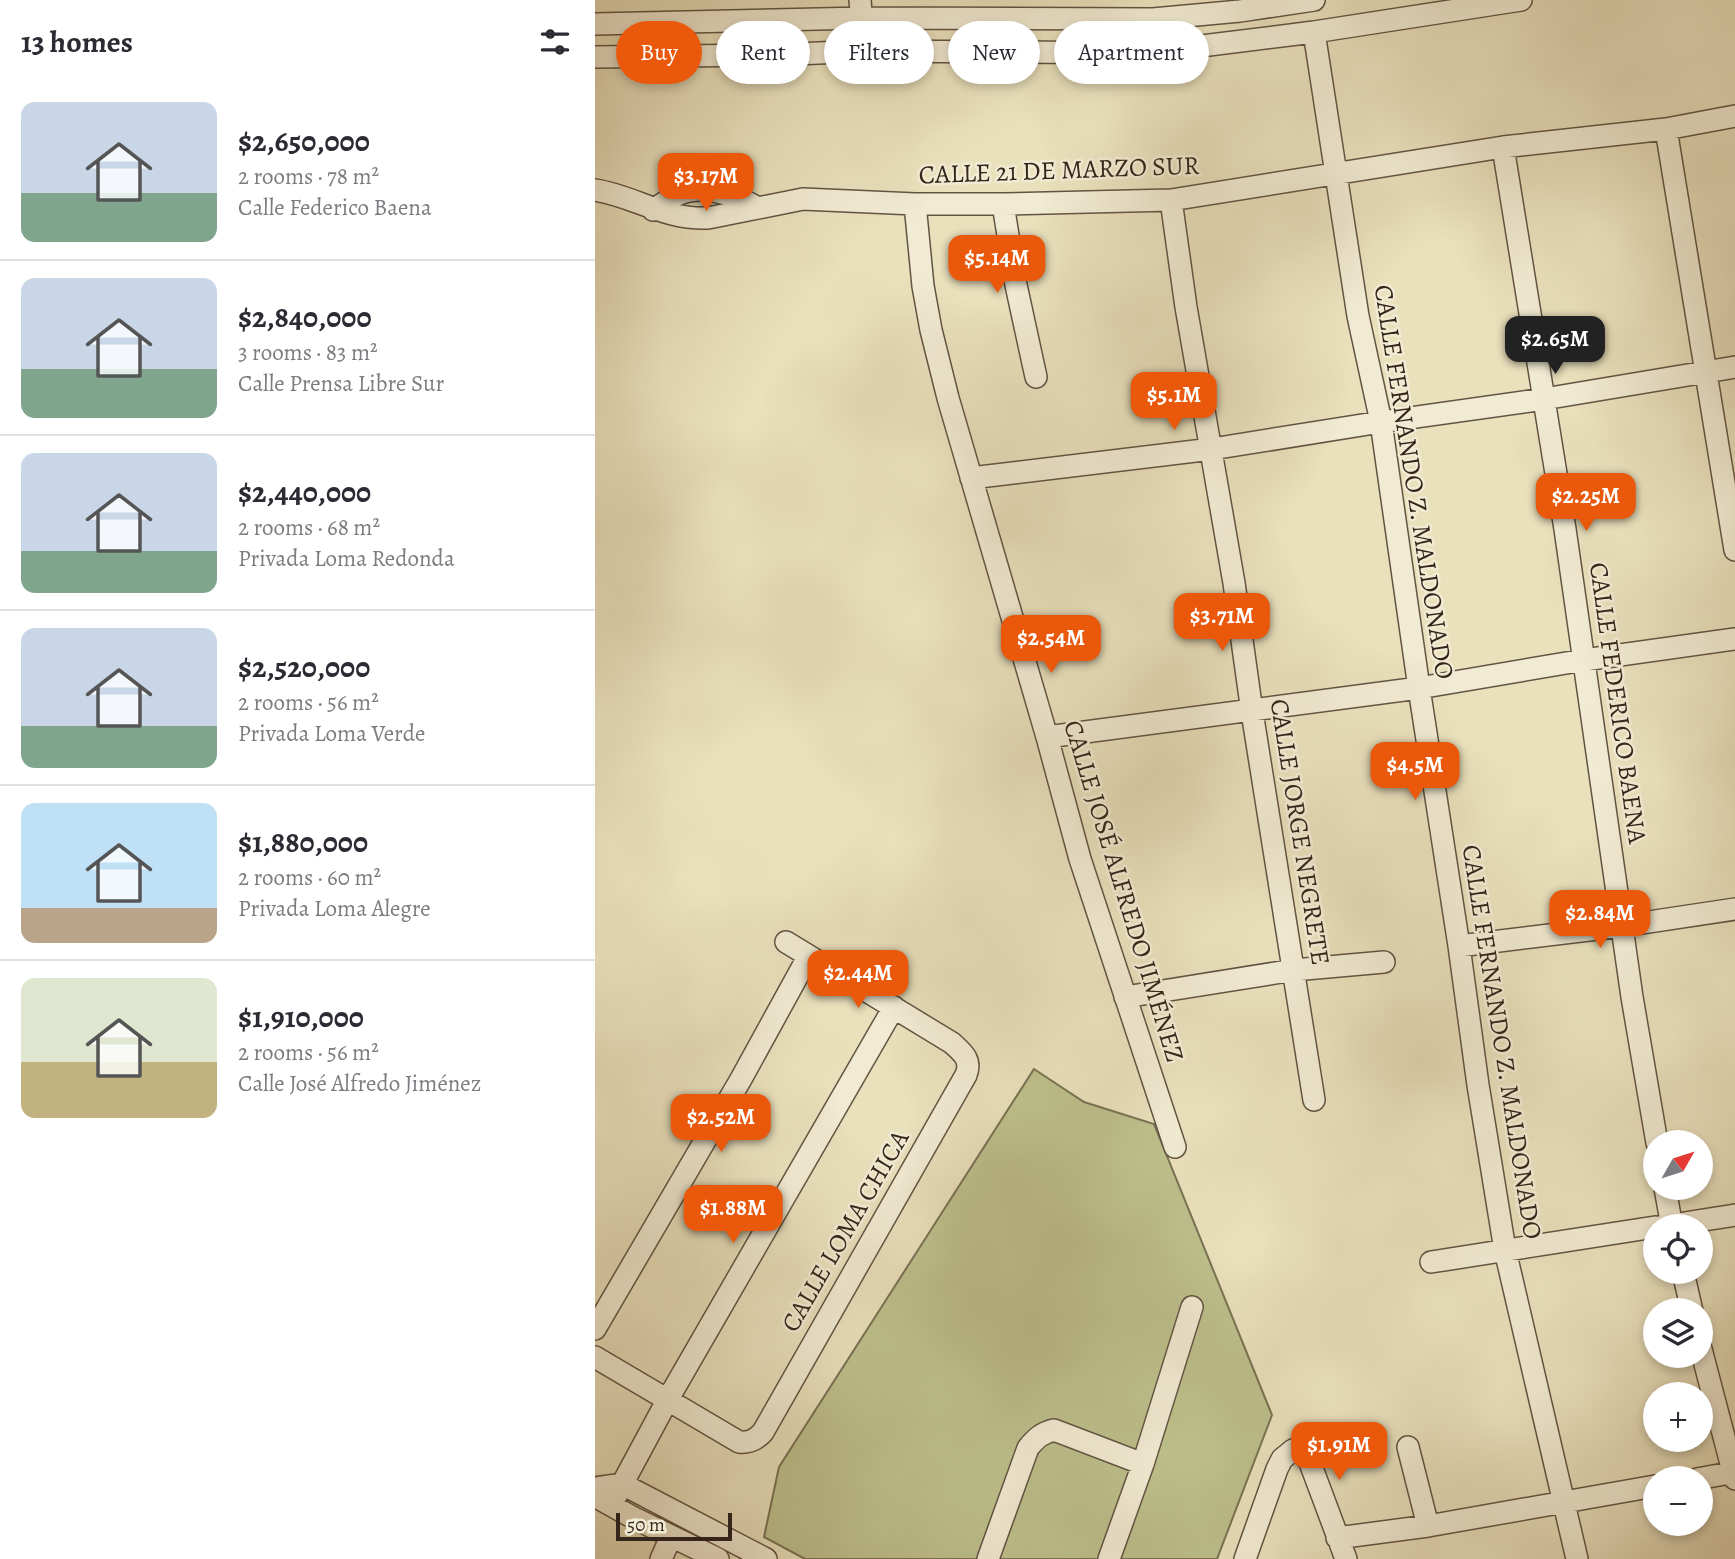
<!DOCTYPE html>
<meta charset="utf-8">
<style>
:root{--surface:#fff;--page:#f2f2f3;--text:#2b2b33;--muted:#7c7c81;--line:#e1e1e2;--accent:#ea580c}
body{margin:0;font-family:Alegreya,serif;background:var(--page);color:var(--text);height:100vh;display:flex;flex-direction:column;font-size:26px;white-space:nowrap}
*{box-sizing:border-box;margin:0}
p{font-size:23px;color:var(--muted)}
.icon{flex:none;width:38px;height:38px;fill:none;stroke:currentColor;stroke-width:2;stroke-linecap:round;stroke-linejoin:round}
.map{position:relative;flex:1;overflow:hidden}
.drawer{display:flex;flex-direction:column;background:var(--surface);width:595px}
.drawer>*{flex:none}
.hud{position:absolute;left:21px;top:21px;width:665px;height:63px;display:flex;gap:14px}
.needle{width:46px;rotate:51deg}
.controls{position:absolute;left:1048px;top:1130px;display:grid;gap:14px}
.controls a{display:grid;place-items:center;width:70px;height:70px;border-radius:50%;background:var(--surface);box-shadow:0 4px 10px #0003;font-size:35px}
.scale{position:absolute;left:21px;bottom:18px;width:116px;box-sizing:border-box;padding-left:7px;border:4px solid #35251b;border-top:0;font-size:19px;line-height:24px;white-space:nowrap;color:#35251b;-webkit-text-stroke:5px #f1ebd3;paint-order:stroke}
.price{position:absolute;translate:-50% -60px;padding:0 16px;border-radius:14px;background:var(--accent);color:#fff;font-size:23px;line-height:46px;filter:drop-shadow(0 2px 4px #0008)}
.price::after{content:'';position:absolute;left:50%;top:42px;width:21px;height:16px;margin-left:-10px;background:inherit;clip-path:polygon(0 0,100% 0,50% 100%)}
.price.current{background:#222;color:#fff}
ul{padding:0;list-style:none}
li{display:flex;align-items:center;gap:21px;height:175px;padding:0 21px}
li+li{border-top:2px solid var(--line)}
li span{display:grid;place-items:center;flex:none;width:196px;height:140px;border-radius:14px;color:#555}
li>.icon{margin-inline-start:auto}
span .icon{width:84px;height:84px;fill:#fffc;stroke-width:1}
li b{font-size:30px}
h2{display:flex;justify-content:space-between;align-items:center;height:84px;padding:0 21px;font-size:30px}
.pill{padding:0 24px;border-radius:32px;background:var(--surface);box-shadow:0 4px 10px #0003;font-size:24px;line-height:63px}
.pill.current{background:var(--accent);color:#fff}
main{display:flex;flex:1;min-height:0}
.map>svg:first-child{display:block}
.green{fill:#bdc08c;stroke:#797254;stroke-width:2}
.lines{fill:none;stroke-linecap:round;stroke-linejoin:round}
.minor-casing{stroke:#625443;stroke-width:24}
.minor{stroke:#f1ebd3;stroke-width:21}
.labels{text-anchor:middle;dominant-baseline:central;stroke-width:5;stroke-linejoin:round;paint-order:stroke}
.street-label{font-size:26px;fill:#35251b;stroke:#f1ebd3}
</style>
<main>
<section class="drawer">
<h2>13 homes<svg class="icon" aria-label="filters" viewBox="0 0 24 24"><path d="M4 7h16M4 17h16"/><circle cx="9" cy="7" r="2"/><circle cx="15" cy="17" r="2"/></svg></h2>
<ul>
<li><span style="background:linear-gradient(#c9d6e8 65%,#7fa58c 0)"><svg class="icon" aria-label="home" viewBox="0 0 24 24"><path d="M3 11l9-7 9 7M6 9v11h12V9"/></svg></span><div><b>$2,650,000</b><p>2 rooms · 78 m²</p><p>Calle Federico Baena</p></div></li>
<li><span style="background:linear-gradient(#c9d6e8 65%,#7fa58c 0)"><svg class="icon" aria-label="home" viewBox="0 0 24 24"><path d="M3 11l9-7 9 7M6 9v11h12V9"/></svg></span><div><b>$2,840,000</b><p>3 rooms · 83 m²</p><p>Calle Prensa Libre Sur</p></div></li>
<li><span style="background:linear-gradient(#c9d6e8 70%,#7fa58c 0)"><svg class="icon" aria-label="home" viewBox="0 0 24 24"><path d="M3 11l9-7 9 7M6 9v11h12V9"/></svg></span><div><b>$2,440,000</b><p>2 rooms · 68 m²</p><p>Privada Loma Redonda</p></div></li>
<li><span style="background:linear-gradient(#c9d6e8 70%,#7fa58c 0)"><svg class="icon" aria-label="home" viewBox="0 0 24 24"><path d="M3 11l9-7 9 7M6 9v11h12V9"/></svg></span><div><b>$2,520,000</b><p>2 rooms · 56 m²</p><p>Privada Loma Verde</p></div></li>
<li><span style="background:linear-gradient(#bfe0f5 75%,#b9a48a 0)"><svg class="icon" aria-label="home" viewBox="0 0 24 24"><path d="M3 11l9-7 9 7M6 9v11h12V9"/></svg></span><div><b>$1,880,000</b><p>2 rooms · 60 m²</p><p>Privada Loma Alegre</p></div></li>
<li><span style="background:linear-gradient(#dfe7d0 60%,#c2b280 0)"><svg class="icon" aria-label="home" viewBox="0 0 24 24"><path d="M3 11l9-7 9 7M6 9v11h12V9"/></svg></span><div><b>$1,910,000</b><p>2 rooms · 56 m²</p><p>Calle José Alfredo Jiménez</p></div></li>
</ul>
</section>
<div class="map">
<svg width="1140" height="1559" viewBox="0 0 1140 1559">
<rect width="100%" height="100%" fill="#e9e0bc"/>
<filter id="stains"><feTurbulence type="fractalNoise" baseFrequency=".00286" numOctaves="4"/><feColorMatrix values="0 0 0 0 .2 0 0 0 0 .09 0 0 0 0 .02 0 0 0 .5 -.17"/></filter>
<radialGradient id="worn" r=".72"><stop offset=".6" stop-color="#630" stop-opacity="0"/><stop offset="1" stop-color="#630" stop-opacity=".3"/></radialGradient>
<path class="green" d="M439,1069L489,1102L559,1124L677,1415L622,1559H210L169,1537L184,1467Z"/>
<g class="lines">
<g class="minor-casing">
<path id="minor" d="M265,0L269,51
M0,24L268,18L558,19L645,11L719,0
M719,32L763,316L786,422L824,688L864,946L883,1085L910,1250L982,1559
M0,57L178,55L269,51L550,53L719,32L926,0
M1071,129L1140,550
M908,147L970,529L1037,997L1062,1143
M0,190C40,196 69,220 113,218L208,199L320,204H408L576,200L908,147L1071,129L1140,116
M576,200L591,307L639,583L657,712L719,1100
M320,204L328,286L336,330L353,398L452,737L485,859L580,1147
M408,204L421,285L441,377
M58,210C66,205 74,199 82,195C108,183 141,195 163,208
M376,478L617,449L786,422L949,399L1140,367
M452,737L824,688L989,660L1140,639
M864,946L1027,926L1140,909
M530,997L699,970L789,962
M1070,1188L1077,1227
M1064,1227L1140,1215
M836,1262L1060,1227
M1088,1272L1097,1311
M0,1329L146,1079L213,957
M1106,1349L1140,1479
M0,1357L144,1442C154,1443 161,1440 168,1432L371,1075C377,1060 368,1053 357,1043L191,942
M813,1447L833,1526
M1102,1479L1140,1472
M0,1488L27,1484L171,1559
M3,1498L37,1517L123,1559
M16,1505L73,1399L299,1007
M742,1538L833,1526L1060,1486
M66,1559L76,1537
M393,1559L433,1448C441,1438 447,1433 459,1430L548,1464
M514,1559L548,1464L597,1307
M650,1559L682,1469L687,1459L698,1450L704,1451L714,1460L751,1559"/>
</g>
<use href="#minor" class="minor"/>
</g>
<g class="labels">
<g class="street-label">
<text transform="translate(464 170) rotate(-2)">CALLE 21 DE MARZO SUR</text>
<text transform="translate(819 482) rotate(81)">CALLE FERNANDO Z. MALDONADO</text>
<text transform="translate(1023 703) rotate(82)">CALLE FEDERICO BAENA</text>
<text transform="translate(705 832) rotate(81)">CALLE JORGE NEGRETE</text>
<text transform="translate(529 891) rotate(73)">CALLE JOSÉ ALFREDO JIMÉNEZ</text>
<text transform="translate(907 1042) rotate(81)">CALLE FERNANDO Z. MALDONADO</text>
<text transform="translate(250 1231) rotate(-60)">CALLE LOMA CHICA</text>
</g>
</g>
<rect width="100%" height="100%" filter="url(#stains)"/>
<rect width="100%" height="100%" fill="url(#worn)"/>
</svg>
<div class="controls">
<a><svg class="needle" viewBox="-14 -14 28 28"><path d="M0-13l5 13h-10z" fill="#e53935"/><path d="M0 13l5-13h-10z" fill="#7c7c81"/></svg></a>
<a><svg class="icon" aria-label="locate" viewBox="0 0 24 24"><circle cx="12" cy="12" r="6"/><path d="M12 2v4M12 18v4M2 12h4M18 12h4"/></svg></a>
<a><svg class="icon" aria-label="layers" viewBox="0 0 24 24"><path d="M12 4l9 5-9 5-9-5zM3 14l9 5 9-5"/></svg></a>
<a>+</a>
<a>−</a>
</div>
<div class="scale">50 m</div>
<b class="price" style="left:111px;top:213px">$3.17M</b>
<b class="price" style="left:402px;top:295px">$5.14M</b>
<b class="price current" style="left:960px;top:376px">$2.65M</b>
<b class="price" style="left:579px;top:432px">$5.1M</b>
<b class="price" style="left:991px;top:533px">$2.25M</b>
<b class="price" style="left:627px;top:653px">$3.71M</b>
<b class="price" style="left:456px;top:675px">$2.54M</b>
<b class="price" style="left:820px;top:802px">$4.5M</b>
<b class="price" style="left:1005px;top:950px">$2.84M</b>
<b class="price" style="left:263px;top:1010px">$2.44M</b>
<b class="price" style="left:126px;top:1154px">$2.52M</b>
<b class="price" style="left:138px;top:1245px">$1.88M</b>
<b class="price" style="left:744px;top:1482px">$1.91M</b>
<div class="hud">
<a class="pill current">Buy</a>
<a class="pill">Rent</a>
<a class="pill">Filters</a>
<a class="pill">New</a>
<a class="pill">Apartment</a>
</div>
</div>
</main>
